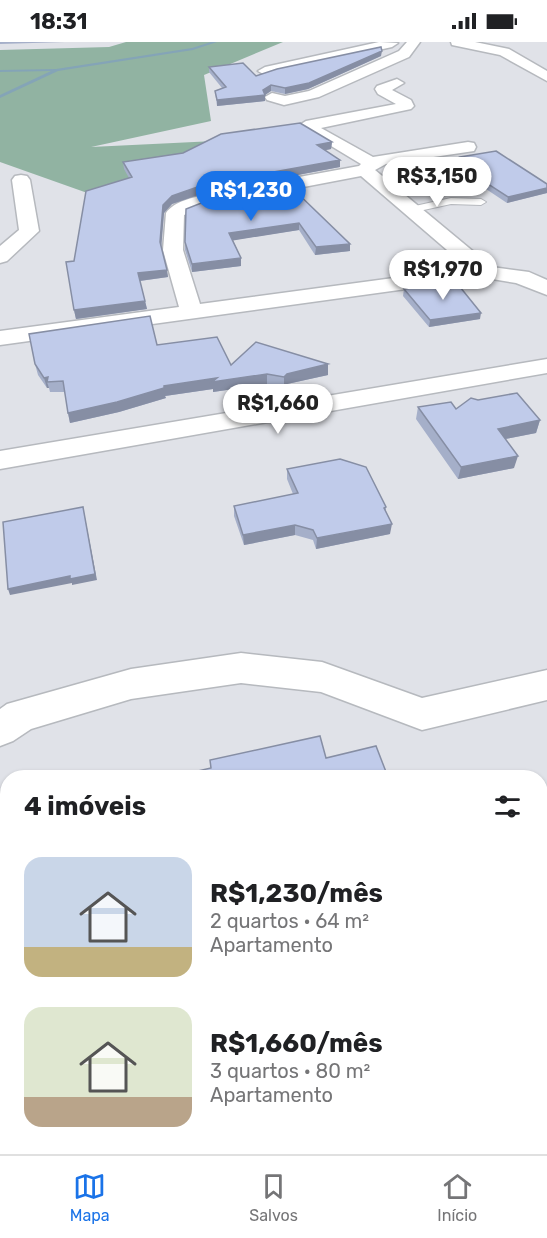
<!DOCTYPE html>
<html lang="pt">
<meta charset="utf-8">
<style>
:root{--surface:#fff;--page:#f2f2f2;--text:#202124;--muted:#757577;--line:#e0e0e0;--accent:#1a73e8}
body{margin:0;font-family:Rubik,sans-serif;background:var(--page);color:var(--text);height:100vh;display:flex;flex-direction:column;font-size:22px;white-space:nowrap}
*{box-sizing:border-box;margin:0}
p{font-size:20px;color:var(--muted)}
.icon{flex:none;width:33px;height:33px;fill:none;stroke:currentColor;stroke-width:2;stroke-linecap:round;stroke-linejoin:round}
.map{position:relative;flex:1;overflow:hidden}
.drawer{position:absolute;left:0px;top:728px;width:548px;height:386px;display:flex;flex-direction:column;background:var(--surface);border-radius:24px 24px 0 0;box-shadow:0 2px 4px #0004}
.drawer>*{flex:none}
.price{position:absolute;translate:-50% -51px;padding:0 14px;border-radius:21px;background:#fff;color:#222;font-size:20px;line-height:39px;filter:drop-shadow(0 2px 3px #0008)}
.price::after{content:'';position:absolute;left:50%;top:36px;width:18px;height:14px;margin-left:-9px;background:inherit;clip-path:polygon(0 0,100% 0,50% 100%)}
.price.selected{background:var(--accent);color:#fff}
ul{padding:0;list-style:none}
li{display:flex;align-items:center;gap:18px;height:150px;padding:0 24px}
li span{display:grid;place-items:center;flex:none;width:168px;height:120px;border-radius:18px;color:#555}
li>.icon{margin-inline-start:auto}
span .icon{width:72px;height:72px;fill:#fffc;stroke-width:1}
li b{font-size:26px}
h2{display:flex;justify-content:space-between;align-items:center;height:72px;padding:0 24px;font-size:26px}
.status{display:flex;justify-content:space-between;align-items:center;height:42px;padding:0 30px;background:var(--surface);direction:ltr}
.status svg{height:16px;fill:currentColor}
.tabs{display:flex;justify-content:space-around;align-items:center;height:84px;border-top:2px solid var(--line);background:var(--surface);font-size:16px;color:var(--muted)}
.tabs a{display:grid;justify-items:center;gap:3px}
.tabs .selected{color:var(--accent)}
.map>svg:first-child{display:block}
.forest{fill:#91b3a2}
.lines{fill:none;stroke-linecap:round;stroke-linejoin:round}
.stream{fill:#84a4b7;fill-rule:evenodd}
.lane-casing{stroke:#b6b9be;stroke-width:2}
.street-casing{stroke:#b6b9be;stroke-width:3}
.lane{fill:#fff;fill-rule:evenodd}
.street{fill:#fff;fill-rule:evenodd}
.wall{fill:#a5afc9}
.shaded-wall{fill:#868ea4}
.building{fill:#c0cbea;stroke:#868ea4;stroke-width:1.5}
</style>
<div class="status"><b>18:31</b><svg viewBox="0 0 49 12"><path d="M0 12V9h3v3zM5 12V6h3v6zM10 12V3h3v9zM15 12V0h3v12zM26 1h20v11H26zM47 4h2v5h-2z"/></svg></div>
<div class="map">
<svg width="547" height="1112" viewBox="0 0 547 1112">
<rect width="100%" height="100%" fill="#e0e2e8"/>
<path class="forest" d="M126,0H283L204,33L211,79L91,105L258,97L93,153L0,120V8L109,5Z"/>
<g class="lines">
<path class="stream" d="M211,0H217L193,8L58,29L0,56V53L51,29L0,30V28L56,27L192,6Z"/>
<g class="lane-casing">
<path id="lane" d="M451,156L481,157L486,160L481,163L451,162L410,171L404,168L406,166Z"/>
</g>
<g class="street-casing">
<path id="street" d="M379,0L398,1L392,5L265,33L258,29L265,25Z
M407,0H420L409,15L319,55L284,63L267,58L265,55L272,51L285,54L309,49L399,9Z
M451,0H475L509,7L547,29V39L500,13L452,3Z
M397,37L404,41L392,48L411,58L414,64L411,67L321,86L373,115L468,100L474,101L476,105L474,109L386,122L375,128L492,225L529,230L547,238V253L516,241L486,236L0,303V289L179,265L163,208L166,171C174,159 193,156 207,152L359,124L361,122L298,84L306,79L396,62L378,52L375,47L377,44ZM361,134L468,226L200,262L183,208L184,173L209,163Z
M21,133L27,134L30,138L39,189L7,219L0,221V204L19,188L12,138L15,134Z
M547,317V331L0,427V409Z
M241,611L322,620L422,656L547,628V658L422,688L321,650L241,641L131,657L31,687L13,699L0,704V667L7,662L131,627Z"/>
</g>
<use href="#lane" class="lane"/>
<use href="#street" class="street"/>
</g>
<path class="wall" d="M0,0H65L0,2Z
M381,14L308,47L285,52L271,49L265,53V59L217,64L215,49L222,46L209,30V25L256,34Z
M332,100L331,107L325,108L340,125L207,150L172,162L164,171L161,204L168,235L140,239L147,267L76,277L74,268V219L129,136L124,127L123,120Z
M460,115L547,142V151L507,161L456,127L457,122L460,121Z
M289,143L350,209L315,213L299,188L233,198L241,216V224L192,230L185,208V200Z
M404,247L480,277L429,285L403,254Z
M157,303L231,323L328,333L287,342L284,345L267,342L213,350V347L165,354L166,356L119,370L70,381L68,371L65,350H50L49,346H47L38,333L35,322Z
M418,365L456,367L540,378L536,391L506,397L514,426L458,437L416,377Z
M287,427L386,465V469L390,492L316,507L313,498L295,493L244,503L234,474V464L293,452L287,437Z"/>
<path class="shaded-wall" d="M382,9L381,14L308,47L285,52V46Z
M271,43V49L265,53V59L217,64V58L263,48Z
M332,100L331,107L317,110V103Z
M340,118V125L207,150L172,162L164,171L161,208L160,200L163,163L172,154L206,142Z
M547,146V151L507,161L508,155Z
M299,181V188L230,199L229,191Z
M350,202V209L315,213L316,205Z
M241,216V224L192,230V222Z
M167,228L168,235L139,239L138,231Z
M145,259L147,267L76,277L74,268Z
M481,271L480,277L429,285L430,278Z
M328,322V333L287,342L284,345V335L287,332Z
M267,332V342L213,350V347L165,354L166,356L119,370L70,381L68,371L164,344L217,336Z
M48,335L47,340L49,346H47L44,336Z
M540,378L536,391L495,399L498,387Z
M518,414L514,426L458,437L461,425Z
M83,465L97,538L72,543V541L10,553L8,547Z
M392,482L390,492L316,507L317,496Z
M295,483V493L244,503L243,493Z
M8,1018V1021L0,1024V1020Z"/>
<path class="building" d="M381,5L382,9L309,41L285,46L271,43L263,48L265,53L217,58L215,49L226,45L209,25L243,21L256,34L277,27Z
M300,81L332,100L317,103L340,118L206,142L172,154L163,163L160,200L167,228L138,231L145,259L74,268L66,220L74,219L86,149L132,135L123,120L183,111L221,92Z
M496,109L547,142V146L508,155L457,122L465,119L460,115Z
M289,143L350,202L316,205L299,181L229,191L241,216L192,222L185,200L186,167L209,158Z
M456,240L481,271L430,278L404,247Z
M150,274L157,303L217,295L231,323L256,300L328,322L287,332L284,335L267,332L212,340L217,336L164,344V346L117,360L68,371L63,339L47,340L48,335L44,336L35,322L29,292Z
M517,351L540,378L498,387L518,414L461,425L418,365L451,360L456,367L471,356L478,358Z
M340,417L366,425L386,465L384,466L392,482L317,496L313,488L295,483L243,493L234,464L298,451L287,427Z
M83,465L95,532L70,537V534L8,547L3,480Z
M320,694L326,716L376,704L388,735H172L211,726L210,718Z
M8,911V1018L0,1020V914Z
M73,1106H157V1112H74Z"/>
</svg>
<b class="price" style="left:437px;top:166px">R$3,150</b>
<b class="price selected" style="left:251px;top:180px">R$1,230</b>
<b class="price" style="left:443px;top:259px">R$1,970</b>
<b class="price" style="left:278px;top:393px">R$1,660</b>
<section class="drawer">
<h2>4 imóveis<svg class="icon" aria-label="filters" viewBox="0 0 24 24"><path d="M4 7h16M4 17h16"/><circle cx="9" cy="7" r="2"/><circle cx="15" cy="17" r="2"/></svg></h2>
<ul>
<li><span style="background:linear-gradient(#c9d6e8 75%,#c2b280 0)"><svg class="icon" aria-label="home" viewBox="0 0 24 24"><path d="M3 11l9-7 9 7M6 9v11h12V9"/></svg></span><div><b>R$1,230/mês</b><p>2 quartos · 64 m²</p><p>Apartamento</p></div></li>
<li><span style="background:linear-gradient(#dfe7d0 75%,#b9a48a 0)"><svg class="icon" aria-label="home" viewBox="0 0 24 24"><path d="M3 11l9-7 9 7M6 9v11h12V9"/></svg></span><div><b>R$1,660/mês</b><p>3 quartos · 80 m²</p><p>Apartamento</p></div></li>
</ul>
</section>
</div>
<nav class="tabs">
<a class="selected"><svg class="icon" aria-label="map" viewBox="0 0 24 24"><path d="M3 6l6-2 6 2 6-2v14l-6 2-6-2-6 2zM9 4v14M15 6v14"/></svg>Mapa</a>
<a><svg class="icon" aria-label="saved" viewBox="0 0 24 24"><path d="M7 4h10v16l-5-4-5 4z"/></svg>Salvos</a>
<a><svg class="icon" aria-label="home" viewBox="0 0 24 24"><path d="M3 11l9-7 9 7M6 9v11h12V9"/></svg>Início</a>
</nav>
